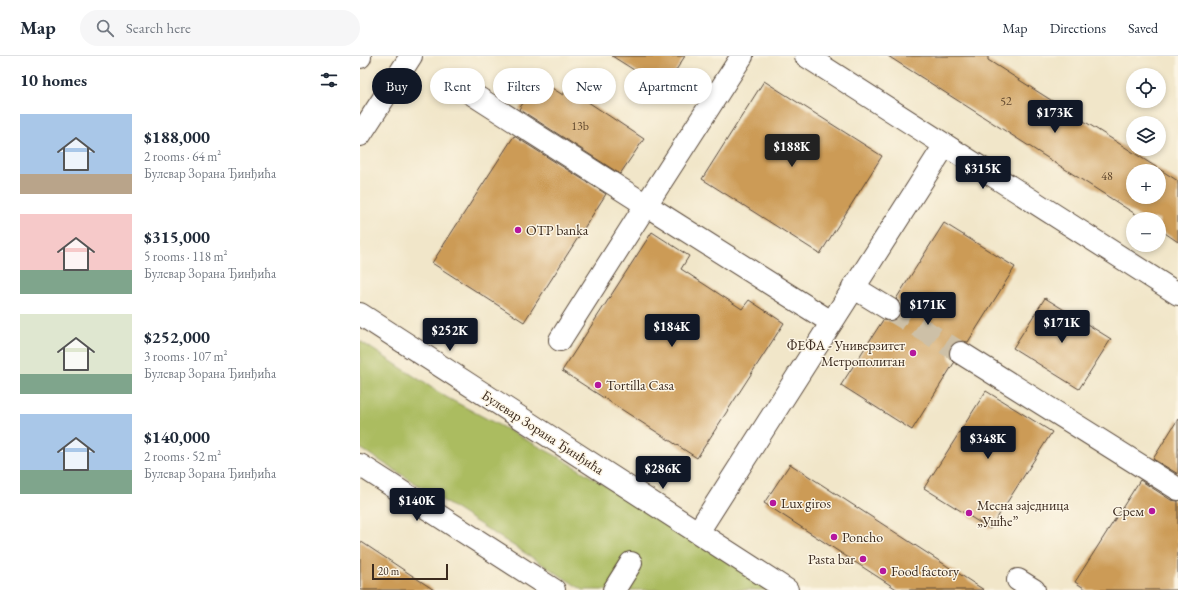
<!DOCTYPE html>
<meta charset="utf-8">
<style>
:root{--surface:#fff;--page:#f6f6f7;--text:#1f2937;--muted:#747a83;--line:#e0e1e3;--accent:#111827}
body{margin:0;font-family:"EB Garamond",serif;background:var(--page);color:var(--text);height:100vh;display:flex;flex-direction:column;font-size:15px;white-space:nowrap}
*{box-sizing:border-box;margin:0}
p{font-size:13px;color:var(--muted)}
.icon{flex:none;width:22px;height:22px;fill:none;stroke:currentColor;stroke-width:2;stroke-linecap:round;stroke-linejoin:round}
.map{position:relative;flex:1;overflow:hidden}
.side{display:flex;flex-direction:column;background:var(--surface);width:360px}
.side>*{flex:none}
.guide{position:absolute;left:12px;top:12px;width:380px;height:36px;display:flex;gap:8px}
.fabs{position:absolute;left:766px;top:12px;display:grid;gap:8px}
.fabs a{display:grid;place-items:center;width:40px;height:40px;border-radius:50%;background:var(--surface);box-shadow:0 2px 6px #0003;font-size:20px}
.scale{position:absolute;left:12px;bottom:10px;width:76px;box-sizing:border-box;padding-left:4px;border:2px solid #3b2a1e;border-top:0;font-size:11px;line-height:14px;white-space:nowrap;color:#3b2a1e;-webkit-text-stroke:3px #fcf5e5;paint-order:stroke}
.price{position:absolute;translate:-50% -34px;padding:0 9px;border-radius:4px;background:var(--accent);color:#fff;font-size:13px;line-height:26px;filter:drop-shadow(0 1px 2px #0008)}
.price::after{content:'';position:absolute;left:50%;top:24px;width:12px;height:9px;margin-left:-6px;background:inherit;clip-path:polygon(0 0,100% 0,50% 100%)}
.price.current{background:#222;color:#fff}
ul{padding:0;list-style:none}
li{display:flex;align-items:center;gap:12px;height:100px;padding:0 20px}
li span{display:grid;place-items:center;flex:none;width:112px;height:80px;border-radius:0px;color:#555}
li>.icon{margin-inline-start:auto}
span .icon{width:48px;height:48px;fill:#fffc;stroke-width:1}
li b{font-size:17px}
h2{display:flex;justify-content:space-between;align-items:center;height:48px;padding:0 20px;font-size:17px}
.chip{padding:0 14px;border-radius:18px;background:var(--surface);box-shadow:0 2px 6px #0003;font-size:14px;line-height:36px}
.chip.current{background:var(--accent);color:#fff}
header{display:flex;align-items:center;gap:24px;box-sizing:border-box;height:56px;padding:0 20px;background:var(--surface);border-bottom:1px solid var(--line)}
header strong{font-size:19px}
nav{display:flex;gap:22px;margin-inline-start:auto;font-size:14px}
.search{width:280px;height:36px;background:var(--page);display:flex;align-items:center;gap:10px;box-sizing:border-box;padding:0 14px;border-radius:22px;color:var(--muted);font-size:15px}
main{display:flex;flex:1;min-height:0}
.map>svg:first-child{display:block}
.green{fill:#abbc60;stroke:#73733f}
.building{fill:#cc9b56;fill-rule:evenodd}
.lines{fill:none;stroke-linecap:round;stroke-linejoin:round}
.minor-tunnel{stroke:#cdc0a7;stroke-width:22;stroke-dasharray:22 11;stroke-linecap:butt}
.minor-casing{stroke:#564638;stroke-width:24}
.minor{stroke:#fff;stroke-width:22}
.poi-dot{fill:#b5179e;stroke:#fcf5e5;stroke-width:1.5}
.labels{text-anchor:middle;dominant-baseline:central;stroke-width:3;stroke-linejoin:round;paint-order:stroke}
.number-label{font-size:12px;fill:#5f462c}
.poi-label{font-size:14px;fill:#3b2a1e;stroke:#fcf5e5;text-anchor:start}
.street-label{font-size:14px;fill:#3b2a1e;stroke:#fcf5e5}
</style>
<header>
<strong>Map</strong>
<div class="search"><svg class="icon" aria-label="search" viewBox="0 0 24 24"><circle cx="10" cy="10" r="6"/><path d="M15 15l6 6"/></svg>Search here</div>
<nav><a>Map</a><a>Directions</a><a>Saved</a></nav>
</header>
<main>
<section class="side">
<h2>10 homes<svg class="icon" aria-label="filters" viewBox="0 0 24 24"><path d="M4 7h16M4 17h16"/><circle cx="9" cy="7" r="2"/><circle cx="15" cy="17" r="2"/></svg></h2>
<ul>
<li><span style="background:linear-gradient(#a9c7e8 75%,#b9a48a 0)"><svg class="icon" aria-label="home" viewBox="0 0 24 24"><path d="M3 11l9-7 9 7M6 9v11h12V9"/></svg></span><div><b>$188,000</b><p>2 rooms · 64 m²</p><p>Булевар Зорана Ђинђића</p></div></li>
<li><span style="background:linear-gradient(#f6c9c9 70%,#7fa58c 0)"><svg class="icon" aria-label="home" viewBox="0 0 24 24"><path d="M3 11l9-7 9 7M6 9v11h12V9"/></svg></span><div><b>$315,000</b><p>5 rooms · 118 m²</p><p>Булевар Зорана Ђинђића</p></div></li>
<li><span style="background:linear-gradient(#dfe7d0 75%,#7fa58c 0)"><svg class="icon" aria-label="home" viewBox="0 0 24 24"><path d="M3 11l9-7 9 7M6 9v11h12V9"/></svg></span><div><b>$252,000</b><p>3 rooms · 107 m²</p><p>Булевар Зорана Ђинђића</p></div></li>
<li><span style="background:linear-gradient(#a9c7e8 70%,#7fa58c 0)"><svg class="icon" aria-label="home" viewBox="0 0 24 24"><path d="M3 11l9-7 9 7M6 9v11h12V9"/></svg></span><div><b>$140,000</b><p>2 rooms · 52 m²</p><p>Булевар Зорана Ђинђића</p></div></li>
</ul>
</section>
<div class="map">
<svg width="818" height="534" viewBox="0 0 818 534">
<rect width="100%" height="100%" fill="#fcf5e5"/>
<filter id="ink" filterUnits="userSpaceOnUse"><feTurbulence type="fractalNoise" baseFrequency=".025" numOctaves="2"/><feDisplacementMap in="SourceGraphic" scale="8" xChannelSelector="R" yChannelSelector="G"/><feConvolveMatrix kernelMatrix="1 2 1 2 8 2 1 2 1" color-interpolation-filters="sRGB"/></filter>
<filter id="wash" filterUnits="userSpaceOnUse"><feTurbulence type="fractalNoise" baseFrequency=".012" numOctaves="4" result="noise"/><feDisplacementMap in="SourceGraphic" scale="16" xChannelSelector="R" yChannelSelector="G"/><feGaussianBlur stdDeviation="0.9" result="paint"/><feColorMatrix in="noise" values="0 0 0 0 0 0 0 0 0 0 0 0 0 0 0 0 0 1.4 0 .05"/><feComposite in="paint" operator="in"/></filter>
<g filter="url(#wash)">
<rect width="100%" height="100%" fill="#f1e6c9"/>
<path class="green" d="M0,285L86,341L204,404L413,534H223L0,392Z"/>
<g id="blocks">
<path class="building" d="M252,0H325L304,33Z
M528,0H628V4L818,125V186L799,173V163H783L780,161ZM773,115H799V141H773Z
M179,24L203,39L207,32L284,83L260,118L159,53Z
M404,25L522,100L460,198L342,123Z
M154,80L246,138L164,266L72,207Z
M584,167L655,211L608,286L601,285L595,286L591,290L589,297L590,303L594,307L552,374L481,329L523,264L529,265L535,264L539,260L541,253L540,247L536,243Z
M292,176L329,200L321,213L382,253L389,244L424,267L337,402L202,315Z
M685,242L751,283L719,333L653,292Z
M626,335L692,376L630,473L564,432Z
M818,363V418L793,403Z
M430,408L624,534H538L404,447Z
M780,424L811,444L818,445V534H727L715,526Z
M0,485L74,534H0Z"/>
</g>
</g>
<g filter="url(#ink)">
<use href="#blocks" fill-opacity="0" stroke="#564638" stroke-width="1"/>
<g class="lines">
<path class="minor-tunnel" d="M529,253L601,297"/>
<g class="minor-casing">
<path id="minor" d="M446,0L818,238
M0,1V0
M109,36L286,149L382,0
M0,79L51,0
M493,231L529,253
M0,258L427,534
M200,284L286,149L471,266
M601,297L818,433
M0,409L194,534
M338,476L585,89
M658,524L674,534
M254,534L271,507"/>
</g>
<use href="#minor" class="minor"/>
</g>
</g>
<g class="poi-dot">
<circle cx="158" cy="174" r="4"/>
<circle cx="553" cy="297" r="4"/>
<circle cx="238" cy="329" r="4"/>
<circle cx="413" cy="447" r="4"/>
<circle cx="792" cy="455" r="4"/>
<circle cx="609" cy="457" r="4"/>
<circle cx="474" cy="481" r="4"/>
<circle cx="503" cy="503" r="4"/>
<circle cx="523" cy="515" r="4"/>
</g>
<g class="labels">
<g class="number-label">
<text x="646" y="45">52</text>
<text x="220" y="70">13b</text>
<text x="747" y="120">48</text>
</g>
<g class="poi-label">
<text x="166" y="174">OTP banka</text>
<text x="545" y="289" text-anchor="end">ФЕФА - Универзитет<tspan x="545" dy="16">Метрополитан</tspan></text>
<text x="246" y="329">Tortilla Casa</text>
<text x="421" y="447">Lux giros</text>
<text x="617" y="449">Месна заједница<tspan x="617" dy="16">„Ушће”</tspan></text>
<text x="784" y="455" text-anchor="end">Срем</text>
<text x="482" y="481">Poncho</text>
<text x="495" y="503" text-anchor="end">Pasta bar</text>
<text x="531" y="515">Food factory</text>
</g>
<g class="street-label">
<text transform="translate(183 376) rotate(33)">Булевар Зорана Ђинђића</text>
</g>
</g>
</svg>
<div class="fabs">
<a><svg class="icon" aria-label="locate" viewBox="0 0 24 24"><circle cx="12" cy="12" r="6"/><path d="M12 2v4M12 18v4M2 12h4M18 12h4"/></svg></a>
<a><svg class="icon" aria-label="layers" viewBox="0 0 24 24"><path d="M12 4l9 5-9 5-9-5zM3 14l9 5 9-5"/></svg></a>
<a>+</a>
<a>−</a>
</div>
<div class="scale">20 m</div>
<b class="price" style="left:695px;top:78px">$173K</b>
<b class="price current" style="left:432px;top:112px">$188K</b>
<b class="price" style="left:623px;top:134px">$315K</b>
<b class="price" style="left:568px;top:270px">$171K</b>
<b class="price" style="left:702px;top:288px">$171K</b>
<b class="price" style="left:312px;top:292px">$184K</b>
<b class="price" style="left:90px;top:296px">$252K</b>
<b class="price" style="left:628px;top:404px">$348K</b>
<b class="price" style="left:303px;top:434px">$286K</b>
<b class="price" style="left:57px;top:466px">$140K</b>
<div class="guide">
<a class="chip current">Buy</a>
<a class="chip">Rent</a>
<a class="chip">Filters</a>
<a class="chip">New</a>
<a class="chip">Apartment</a>
</div>
</div>
</main>
